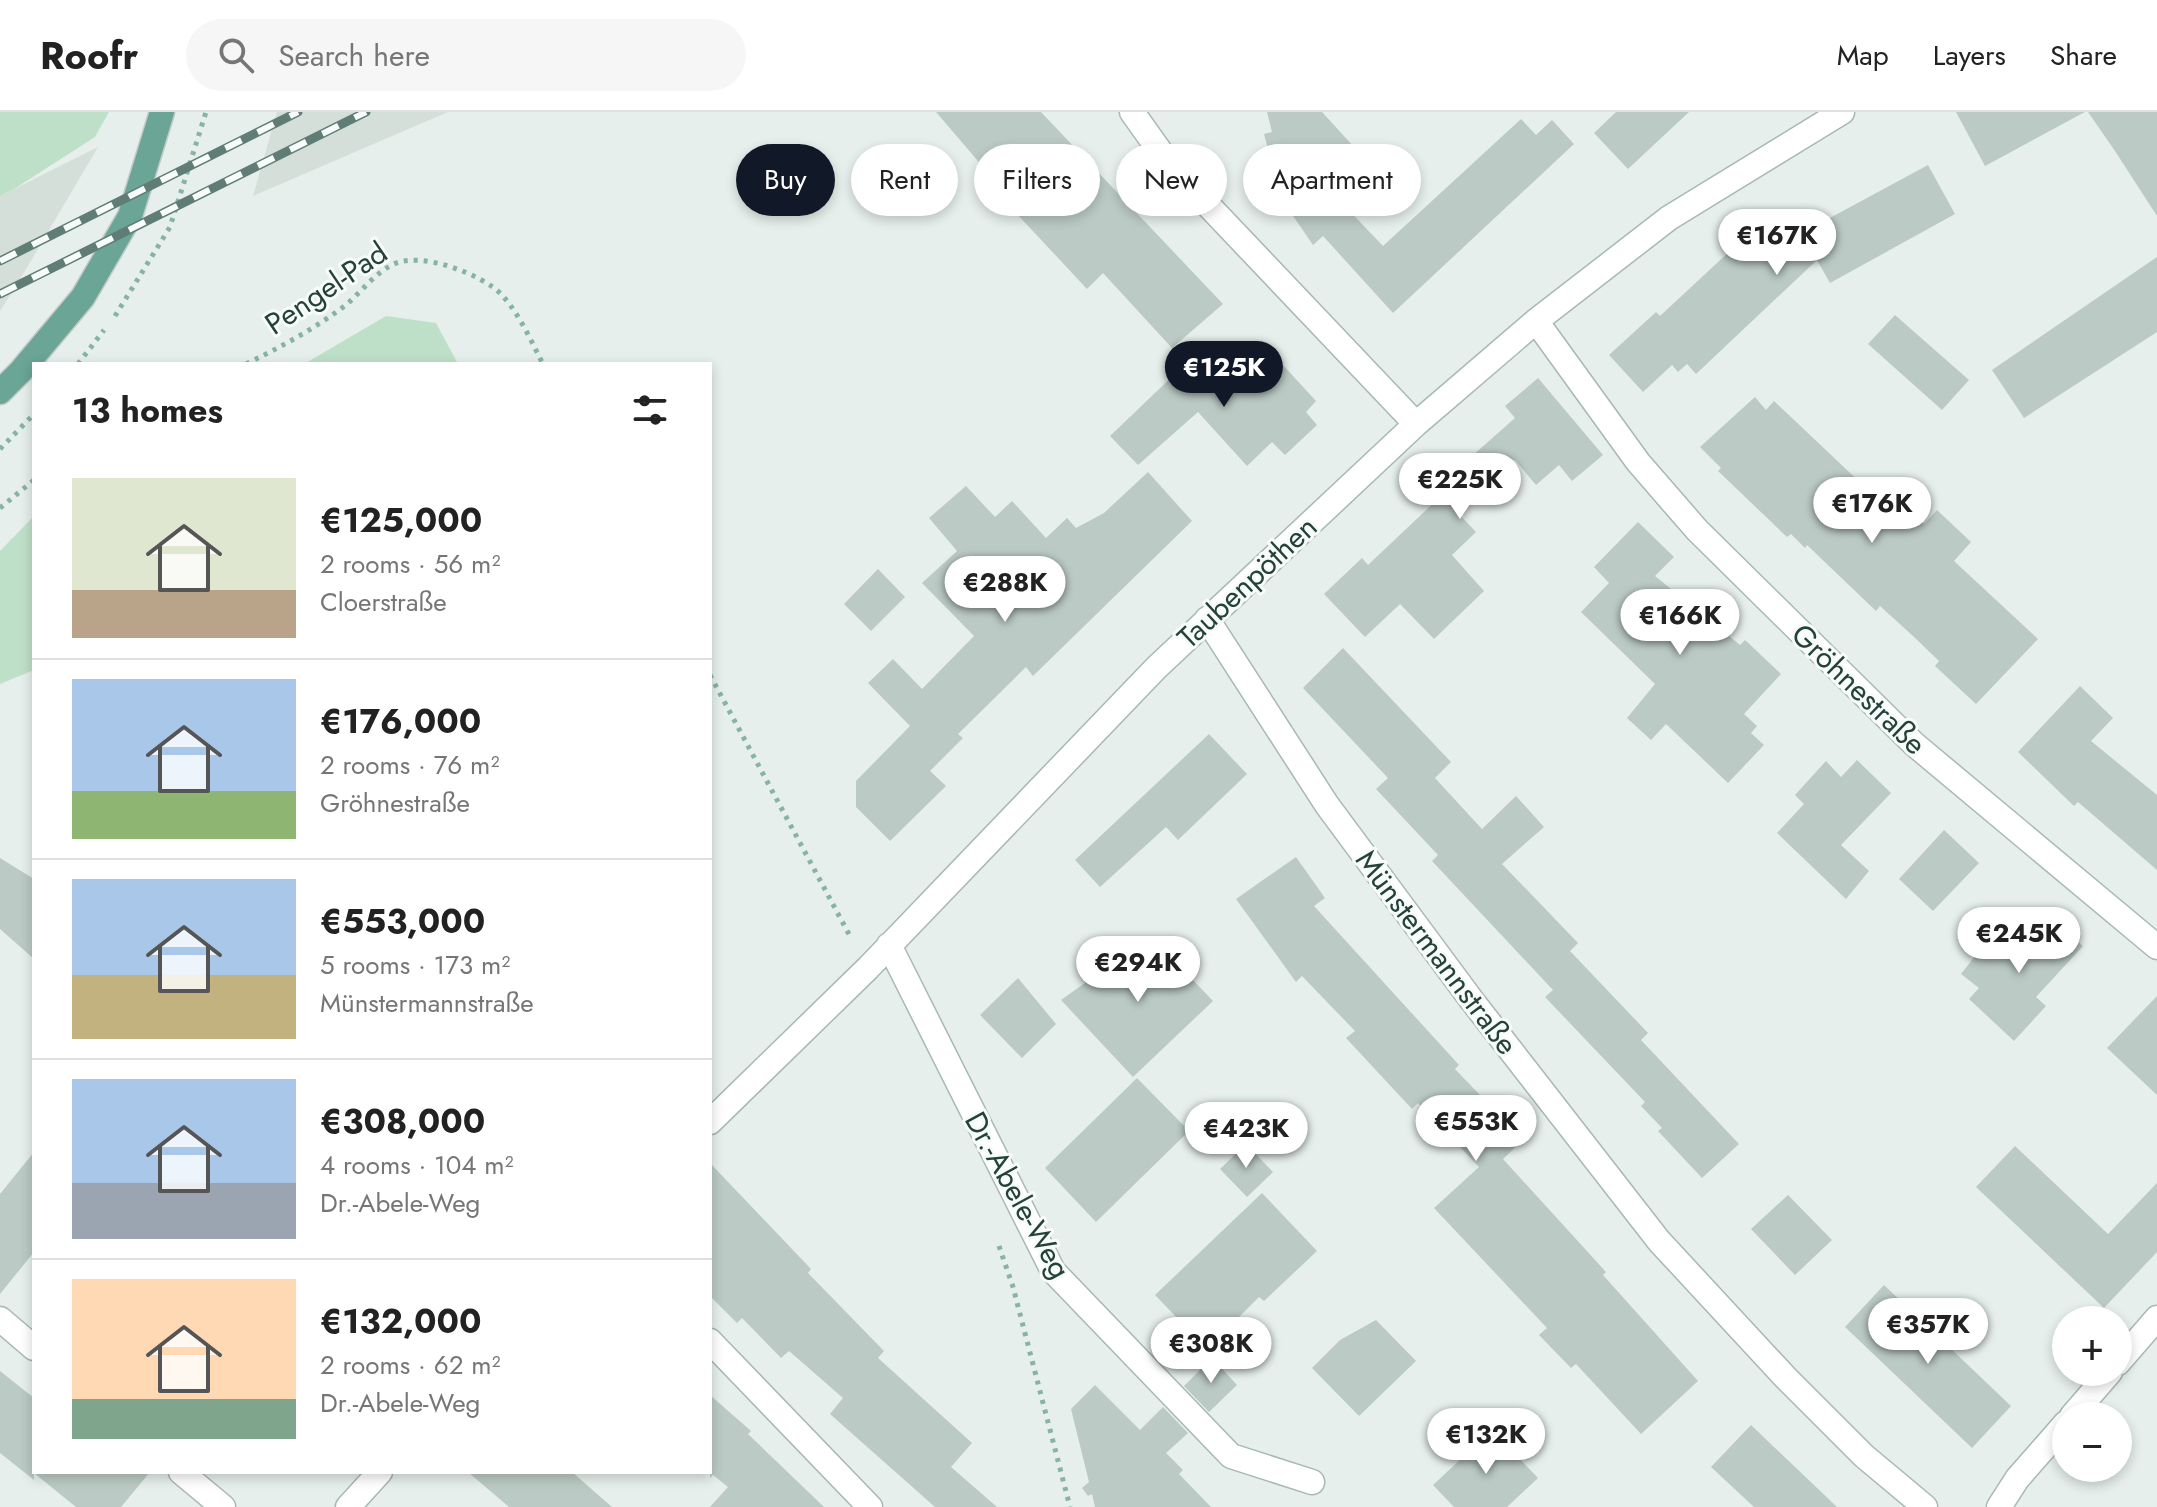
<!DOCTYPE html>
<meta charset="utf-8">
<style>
:root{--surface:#fff;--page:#f6f6f6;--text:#222;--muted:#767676;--line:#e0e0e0;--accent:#111827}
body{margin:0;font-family:Jost,sans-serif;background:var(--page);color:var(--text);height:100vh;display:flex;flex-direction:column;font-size:30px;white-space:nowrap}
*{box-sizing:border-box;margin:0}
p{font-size:26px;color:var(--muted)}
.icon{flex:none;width:44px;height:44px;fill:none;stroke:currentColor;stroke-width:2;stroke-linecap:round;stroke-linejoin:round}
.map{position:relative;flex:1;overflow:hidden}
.panel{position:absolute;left:32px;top:250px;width:680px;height:1112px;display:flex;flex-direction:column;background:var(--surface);border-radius:0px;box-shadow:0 4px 12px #0003}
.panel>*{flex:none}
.hud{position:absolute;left:736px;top:32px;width:760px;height:72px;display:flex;gap:16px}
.tools{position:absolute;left:2052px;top:1194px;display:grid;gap:16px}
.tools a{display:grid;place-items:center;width:80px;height:80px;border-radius:50%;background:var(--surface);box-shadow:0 4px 12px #0003;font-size:40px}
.price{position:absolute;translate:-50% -68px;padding:0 18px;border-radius:28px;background:#fff;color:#222;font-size:26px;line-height:52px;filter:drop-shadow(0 2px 4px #0008)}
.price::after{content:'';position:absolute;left:50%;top:48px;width:24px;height:18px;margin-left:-12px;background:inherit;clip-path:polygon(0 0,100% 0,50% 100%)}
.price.selected{background:var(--accent);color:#fff}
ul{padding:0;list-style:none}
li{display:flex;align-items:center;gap:24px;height:200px;padding:0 40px}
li+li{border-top:2px solid var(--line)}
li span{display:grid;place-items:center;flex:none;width:224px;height:160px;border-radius:0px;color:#555}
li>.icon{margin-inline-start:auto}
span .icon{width:96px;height:96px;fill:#fffc;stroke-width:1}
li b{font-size:34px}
h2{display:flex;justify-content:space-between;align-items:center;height:96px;padding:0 40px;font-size:34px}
.tag{padding:0 28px;border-radius:36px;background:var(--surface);box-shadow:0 4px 12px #0003;font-size:28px;line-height:72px}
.tag.selected{background:var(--accent);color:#fff}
header{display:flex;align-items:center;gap:48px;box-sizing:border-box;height:112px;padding:0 40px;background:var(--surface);border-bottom:2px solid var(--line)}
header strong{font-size:38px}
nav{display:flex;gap:44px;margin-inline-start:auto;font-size:28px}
.search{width:560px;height:72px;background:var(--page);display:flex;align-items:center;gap:20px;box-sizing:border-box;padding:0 28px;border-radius:44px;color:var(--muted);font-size:30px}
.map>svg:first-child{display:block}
.built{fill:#d4dfda}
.green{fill:#bfe0c8}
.building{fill:#bbcac4}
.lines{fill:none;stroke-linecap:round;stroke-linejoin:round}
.minor-casing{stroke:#a8b8b2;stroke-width:27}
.major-casing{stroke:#c2cac8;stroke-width:27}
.path{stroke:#86b3a5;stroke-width:5;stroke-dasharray:4 6;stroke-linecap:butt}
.minor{stroke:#fff;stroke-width:24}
.major{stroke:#6aa596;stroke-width:24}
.rail-casing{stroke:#5f7d75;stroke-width:9}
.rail{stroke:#f7fbf9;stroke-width:6;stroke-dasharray:18;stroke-linecap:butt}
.labels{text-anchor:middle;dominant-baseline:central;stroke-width:6;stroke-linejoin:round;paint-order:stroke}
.street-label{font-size:30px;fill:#24423a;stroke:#f7fbf9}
</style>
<header>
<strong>Roofr</strong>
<div class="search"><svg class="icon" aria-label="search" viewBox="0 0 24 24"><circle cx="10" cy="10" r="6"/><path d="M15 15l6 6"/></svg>Search here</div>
<nav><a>Map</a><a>Layers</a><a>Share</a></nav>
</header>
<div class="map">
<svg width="2157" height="1395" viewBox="0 0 2157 1395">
<rect width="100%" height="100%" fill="#e6efeb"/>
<path class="built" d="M277,0H448L253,84Z
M98,35L16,174L0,199V84Z"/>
<path class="green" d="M0,0H109L95,25L14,77L0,84Z
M386,204L436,211L458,252H304Z
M34,404V558L0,572V439Z"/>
<path class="building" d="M936,0H1041L1223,192L1172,236L1103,161L1087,177L989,72L995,69Z
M1267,0H1322L1354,35L1330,56L1339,88L1383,134L1521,7L1536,23L1552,8L1574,32L1393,201L1323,124L1313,133L1291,101L1285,102L1264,22L1272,20Z
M1616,0H1689L1628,57L1594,21Z
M1956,0H2085L1985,54Z
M2088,0H2157V104L2115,39Z
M1928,53L1955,102L1830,171L1817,148L1696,262L1687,252L1678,260L1672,253L1643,280L1609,243L1656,200L1660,204L1731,138L1738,146L1752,132L1763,142Z
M2157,145V220L2024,306L1992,258Z
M1895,203L1969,268L1942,298L1868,232Z
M1203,235L1235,271L1270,239L1316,289L1306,300L1317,313L1285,343L1272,330L1247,354L1198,300L1138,353L1110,324Z
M1538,266L1603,343L1572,369L1559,353L1536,373L1515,348L1458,401L1476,420L1452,443L1484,479L1434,527L1400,492L1365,525L1324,482L1362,446L1368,453L1441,384L1432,374L1460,347L1464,351L1515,306L1505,294Z
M1755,285L1766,298L1774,289L1866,376L1876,367L1924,412L1937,398L1971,430L1954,449L2038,527L1976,592L1935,554L1939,549L1913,524L1880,494L1876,499L1807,433L1805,436L1791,422L1787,425L1718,359L1721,356L1700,335Z
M1148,360L1192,409L1033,564L1026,555L958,622L963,626L930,659L946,674L890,729L856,695V669L910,614L868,571L893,547L922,577L974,524L922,471L957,439L929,406L966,374L995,405L1012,389L1046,426L1067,406L1076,416L1104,401Z
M1638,410L1674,445L1655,464L1740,533L1745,528L1781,562L1744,602L1757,614L1751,621L1764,633L1728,671L1666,612L1651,628L1627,606L1655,572L1581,500L1609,471L1594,455Z
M878,457L905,485L871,519L844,492Z
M1343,536L1451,650L1435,666L1482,717L1516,684L1544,715L1502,752L1578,831L1570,839L1648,921L1641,928L1739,1032L1702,1066L1658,1019L1662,1016L1641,994L1645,990L1545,885L1553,878L1432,749L1438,743L1376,677L1388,666L1303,576Z
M2080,574L2113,606L2091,629L2157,683V758L2078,690L2074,694L2018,640Z
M1209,622L1247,662L1178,728L1166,715L1100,775L1075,748Z
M1857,648L1891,681L1841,733L1869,759L1846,787L1777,721L1804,692L1795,683L1826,649L1841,665Z
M1944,718L1979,751L1933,799L1899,767Z
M1296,745L1325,786L1314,794L1459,953L1455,957L1523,1028L1503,1047L1606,1160L1603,1163L1698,1269L1641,1322L1576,1252L1571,1256L1539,1223L1547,1216L1434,1096L1479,1055L1418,991L1412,997L1346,926L1355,919L1302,864L1296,870L1236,787Z
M0,746L34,767V847L0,817Z
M2048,803L2083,834L2036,885L2046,894L2014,929L1969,887L1979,876L1961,862L1993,821L2014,839Z
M1151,824L1213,889L1133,965L1061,888Z
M1018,866L1056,912L1022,946L980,903Z
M2157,884V983L2107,936Z
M1137,966L1189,1019L1096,1110L1045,1056Z
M1246,1032L1273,1060L1247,1085L1220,1057Z
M2015,1034L2108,1122L2157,1071V1140L2104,1196L1976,1075Z
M34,1040V1140L0,1182V1082Z
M710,1051L811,1157L808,1161L884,1239L878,1246L972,1331L951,1355L997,1395H935L830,1302L843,1286L789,1239L781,1246L742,1206L737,1211L710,1184Z
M1262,1081L1317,1139L1264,1189L1259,1185L1207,1237L1155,1183Z
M1788,1083L1832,1128L1795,1163L1751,1117Z
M1884,1173L2011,1294L1972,1336L1845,1215Z
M1376,1208L1416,1249L1359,1304L1312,1256L1340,1228Z
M1212,1246L1237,1273L1209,1300L1184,1274Z
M0,1259L34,1286V1360H150L121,1395H76L34,1361V1368L0,1341Z
M1095,1273L1140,1318L1163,1295L1188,1321L1166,1341L1183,1358L1179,1362L1211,1395H1095L1092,1382L1088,1384L1082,1376L1089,1370L1071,1297Z
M710,1283L751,1319L748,1322L824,1395H710L728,1375L713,1363L710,1366Z
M1751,1313L1837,1395H1754L1711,1355Z
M1492,1318L1538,1366L1507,1395H1454L1433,1373Z
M468,1360H572L612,1395H509Z"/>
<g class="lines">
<g class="minor-casing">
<path id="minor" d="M1132,0L1169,52L1416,312
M1536,209L1638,350L1697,418L1914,632L2157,835
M1207,507L1327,693L1470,886L1659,1129L1786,1266L1864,1344L1925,1395
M889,833L1053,1159L1231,1344L1312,1370
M710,1010L868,856L1156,556L1416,312L1536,209L1669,106L1842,0
M0,1207L34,1236
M710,1229L870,1395
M2118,1251L2157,1206
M2072,1304L2110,1260
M181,1360L223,1395
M348,1395L380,1360
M1999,1395L2017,1367L2066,1311"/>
</g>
<g class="major-casing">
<path id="major" d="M0,280L21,259L83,185L130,104L162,0"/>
</g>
<path class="path" d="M115,204L170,115L206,0
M78,252L104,218
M246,252C281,235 316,216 347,192C362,179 376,160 394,152C421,139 482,162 502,183C520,203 531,229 543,252
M0,337L34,302
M0,396L34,368
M710,563L851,826
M999,1134L1013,1175L1070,1395"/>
<use href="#minor" class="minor"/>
<use href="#major" class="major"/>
<g class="rail-casing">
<path id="rail" d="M0,149L298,0
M0,182L366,0"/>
</g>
<use href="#rail" class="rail"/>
</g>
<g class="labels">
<g class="street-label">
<text transform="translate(326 176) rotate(-34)">Pengel-Pad</text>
<text transform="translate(1247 470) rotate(-43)">Taubenpöthen</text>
<text transform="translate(1859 577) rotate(44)">Gröhnestraße</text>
<text transform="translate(1437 840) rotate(53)">Münstermannstraße</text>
<text transform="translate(1018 1083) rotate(61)">Dr.-Abele-Weg</text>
</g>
</g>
</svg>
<div class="tools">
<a>+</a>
<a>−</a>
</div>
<b class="price" style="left:1777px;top:165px">€167K</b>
<b class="price selected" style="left:1224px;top:297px">€125K</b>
<b class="price" style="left:1460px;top:409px">€225K</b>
<b class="price" style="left:1872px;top:433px">€176K</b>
<b class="price" style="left:1005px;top:512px">€288K</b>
<b class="price" style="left:1680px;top:545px">€166K</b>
<b class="price" style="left:2019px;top:863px">€245K</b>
<b class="price" style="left:1138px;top:892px">€294K</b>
<b class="price" style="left:1476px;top:1051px">€553K</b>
<b class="price" style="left:1246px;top:1058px">€423K</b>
<b class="price" style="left:1928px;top:1254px">€357K</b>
<b class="price" style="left:1211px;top:1273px">€308K</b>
<b class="price" style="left:1486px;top:1364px">€132K</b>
<div class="hud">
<a class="tag selected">Buy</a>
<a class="tag">Rent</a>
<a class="tag">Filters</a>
<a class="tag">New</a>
<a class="tag">Apartment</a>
</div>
<section class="panel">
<h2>13 homes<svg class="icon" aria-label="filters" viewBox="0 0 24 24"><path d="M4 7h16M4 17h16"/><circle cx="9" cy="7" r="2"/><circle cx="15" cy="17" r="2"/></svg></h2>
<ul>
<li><span style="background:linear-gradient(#dfe7d0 70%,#b9a48a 0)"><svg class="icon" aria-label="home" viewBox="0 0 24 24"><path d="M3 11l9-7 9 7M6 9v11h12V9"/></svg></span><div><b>€125,000</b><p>2 rooms · 56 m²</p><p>Cloerstraße</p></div></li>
<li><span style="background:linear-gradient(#a9c7e8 70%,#8fb573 0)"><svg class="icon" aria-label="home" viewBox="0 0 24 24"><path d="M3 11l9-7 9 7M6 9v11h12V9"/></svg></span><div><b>€176,000</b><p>2 rooms · 76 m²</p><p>Gröhnestraße</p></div></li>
<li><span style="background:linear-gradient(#a9c7e8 60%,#c2b280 0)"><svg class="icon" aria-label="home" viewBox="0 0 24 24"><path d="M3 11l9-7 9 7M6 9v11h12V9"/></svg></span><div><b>€553,000</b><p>5 rooms · 173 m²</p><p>Münstermannstraße</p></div></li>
<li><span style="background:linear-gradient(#a9c7e8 65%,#9aa5b1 0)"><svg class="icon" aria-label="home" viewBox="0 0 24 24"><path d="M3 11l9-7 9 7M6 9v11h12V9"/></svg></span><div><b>€308,000</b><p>4 rooms · 104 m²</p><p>Dr.-Abele-Weg</p></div></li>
<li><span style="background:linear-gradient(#ffd9b3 75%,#7fa58c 0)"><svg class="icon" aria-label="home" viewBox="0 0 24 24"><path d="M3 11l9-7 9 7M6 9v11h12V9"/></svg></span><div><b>€132,000</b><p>2 rooms · 62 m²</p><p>Dr.-Abele-Weg</p></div></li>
</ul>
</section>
</div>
